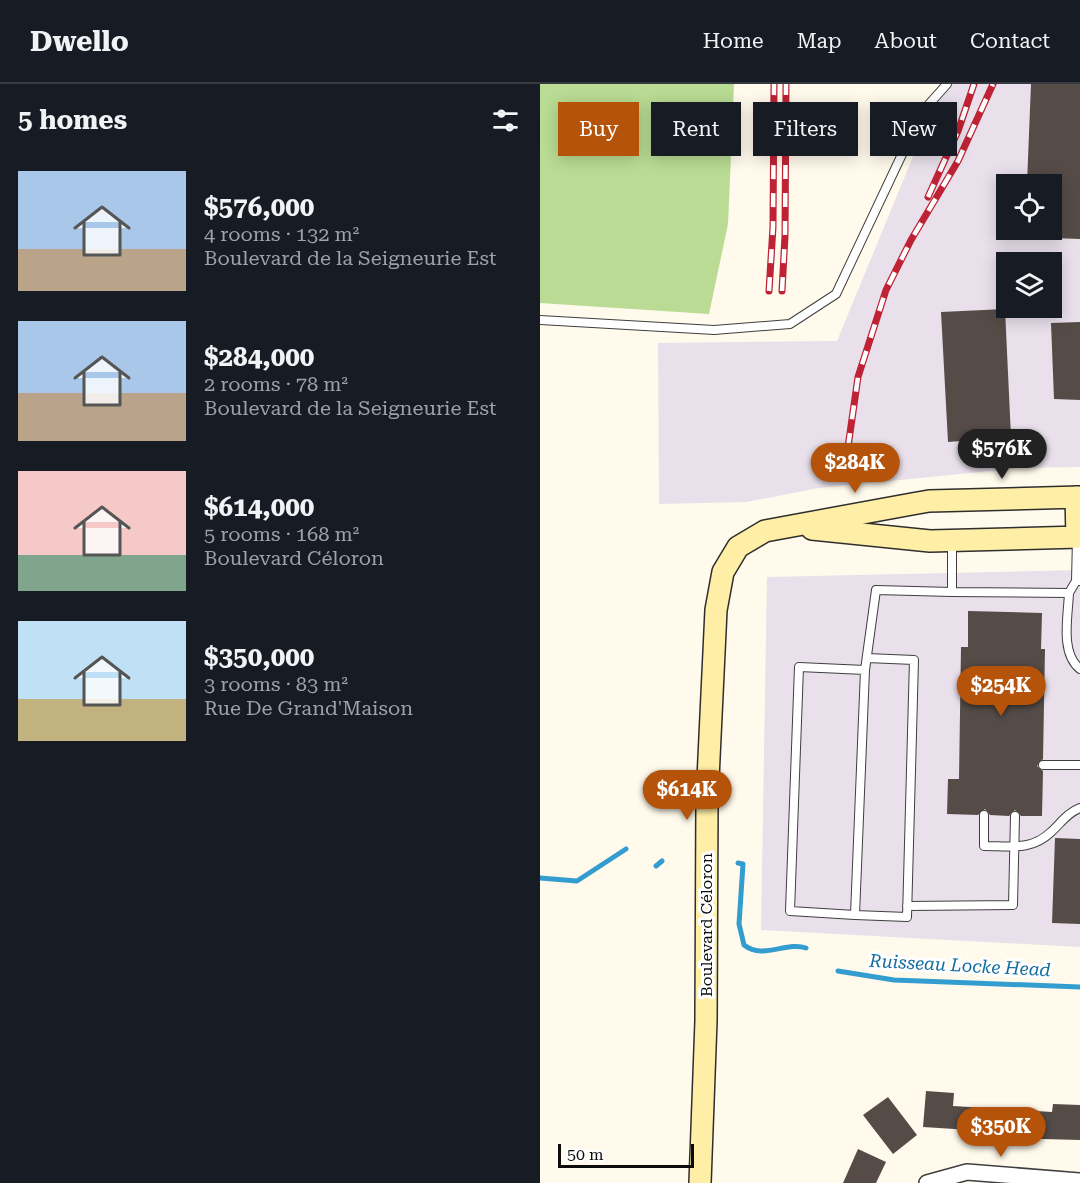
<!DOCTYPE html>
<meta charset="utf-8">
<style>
:root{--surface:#171b24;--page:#20242c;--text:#f1f3f6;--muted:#9ea1a6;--line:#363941;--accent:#b45309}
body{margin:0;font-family:"Roboto Serif",serif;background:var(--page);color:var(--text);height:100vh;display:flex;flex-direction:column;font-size:22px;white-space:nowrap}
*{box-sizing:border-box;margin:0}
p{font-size:20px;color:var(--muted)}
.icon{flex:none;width:33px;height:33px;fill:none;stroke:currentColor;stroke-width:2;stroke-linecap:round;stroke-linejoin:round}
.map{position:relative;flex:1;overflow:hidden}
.drawer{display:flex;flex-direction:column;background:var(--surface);width:540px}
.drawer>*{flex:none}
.banner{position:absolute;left:18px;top:18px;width:432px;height:54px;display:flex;gap:12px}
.controls{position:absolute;left:456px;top:90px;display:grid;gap:12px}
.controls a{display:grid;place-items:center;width:66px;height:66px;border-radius:0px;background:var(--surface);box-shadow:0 3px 15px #0003;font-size:30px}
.scale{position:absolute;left:18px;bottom:15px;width:136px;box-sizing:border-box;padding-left:6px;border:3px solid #0c0c0c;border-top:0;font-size:16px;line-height:21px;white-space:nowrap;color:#0c0c0c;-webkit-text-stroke:4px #fff;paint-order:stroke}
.price{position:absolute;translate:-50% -51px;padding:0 14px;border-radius:21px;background:var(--accent);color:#fff;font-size:20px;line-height:39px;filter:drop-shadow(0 2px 3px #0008)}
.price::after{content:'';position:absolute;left:50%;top:36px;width:18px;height:14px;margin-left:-9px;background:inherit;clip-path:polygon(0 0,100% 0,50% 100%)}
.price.current{background:#222;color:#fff}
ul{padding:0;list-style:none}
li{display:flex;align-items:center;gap:18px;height:150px;padding:0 18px}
li span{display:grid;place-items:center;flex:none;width:168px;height:120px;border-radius:0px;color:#555}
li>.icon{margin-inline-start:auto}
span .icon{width:72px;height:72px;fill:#fffc;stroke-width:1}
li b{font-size:26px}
h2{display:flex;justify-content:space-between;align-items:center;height:72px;padding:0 18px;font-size:26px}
.pill{padding:0 21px;border-radius:0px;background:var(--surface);box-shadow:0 3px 15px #0003;font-size:21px;line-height:54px}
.pill.current{background:var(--accent);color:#fff}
header{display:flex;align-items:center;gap:36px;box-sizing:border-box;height:84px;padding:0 30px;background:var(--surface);border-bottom:2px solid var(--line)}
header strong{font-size:28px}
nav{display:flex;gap:33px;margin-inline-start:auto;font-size:21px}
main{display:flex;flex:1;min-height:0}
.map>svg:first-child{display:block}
.industrial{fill:#e9e0eb;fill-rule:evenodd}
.forest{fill:#b9db93}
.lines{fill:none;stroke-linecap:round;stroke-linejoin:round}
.stream{stroke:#349dd0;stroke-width:5}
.building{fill:#554c48}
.lane-casing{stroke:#3f3f3f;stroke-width:10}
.street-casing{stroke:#3f3f3f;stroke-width:18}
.secondary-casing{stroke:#2e2e2e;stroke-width:24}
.lane{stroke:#fff;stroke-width:8}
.street{stroke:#fff;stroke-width:15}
.secondary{stroke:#ffefa6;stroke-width:21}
.rail-casing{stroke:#be2234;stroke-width:7}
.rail{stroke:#fff;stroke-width:4.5;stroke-dasharray:14;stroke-linecap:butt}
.labels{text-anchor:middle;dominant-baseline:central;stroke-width:6;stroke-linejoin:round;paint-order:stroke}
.street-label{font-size:16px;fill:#0c0c0c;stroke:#fff}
.water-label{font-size:18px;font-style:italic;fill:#136c9f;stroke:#fff}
</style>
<header>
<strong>Dwello</strong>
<nav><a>Home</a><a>Map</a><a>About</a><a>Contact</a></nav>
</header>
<main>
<section class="drawer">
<h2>5 homes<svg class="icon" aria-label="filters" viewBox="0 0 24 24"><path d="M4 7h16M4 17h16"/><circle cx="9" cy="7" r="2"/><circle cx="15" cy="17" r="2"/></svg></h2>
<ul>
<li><span style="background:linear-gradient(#a9c7e8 65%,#b9a48a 0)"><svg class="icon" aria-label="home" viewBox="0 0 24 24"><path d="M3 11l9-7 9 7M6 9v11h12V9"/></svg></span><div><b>$576,000</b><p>4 rooms · 132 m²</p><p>Boulevard de la Seigneurie Est</p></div></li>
<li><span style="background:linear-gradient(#a9c7e8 60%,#b9a48a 0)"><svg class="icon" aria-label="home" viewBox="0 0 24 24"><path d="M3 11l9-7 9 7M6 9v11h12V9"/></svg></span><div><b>$284,000</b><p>2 rooms · 78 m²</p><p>Boulevard de la Seigneurie Est</p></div></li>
<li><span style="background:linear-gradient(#f6c9c9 70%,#7fa58c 0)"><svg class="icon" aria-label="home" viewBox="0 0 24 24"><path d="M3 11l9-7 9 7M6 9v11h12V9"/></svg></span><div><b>$614,000</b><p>5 rooms · 168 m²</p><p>Boulevard Céloron</p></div></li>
<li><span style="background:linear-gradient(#bfe0f5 65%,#c2b280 0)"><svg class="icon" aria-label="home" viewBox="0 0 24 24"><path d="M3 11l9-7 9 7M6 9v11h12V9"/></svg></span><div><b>$350,000</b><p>3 rooms · 83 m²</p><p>Rue De Grand'Maison</p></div></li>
</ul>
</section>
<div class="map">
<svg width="540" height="1099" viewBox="0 0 540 1099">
<rect width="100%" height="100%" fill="#fffaeb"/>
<path class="industrial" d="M403,0H540V383L480,384L279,404L206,418L119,420L118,259L297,257ZM466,100H512V146H466ZM466,178H512V224H466Z
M540,486V863L221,846L227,493Z"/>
<path class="forest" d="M0,0H194L188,140L169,230L0,219Z"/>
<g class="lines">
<path class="stream" d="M198,779L203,780L199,840L204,861C223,876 247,857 266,864
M116,782L122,777
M0,794L37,797L86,765
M298,887L354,896L540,903"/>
</g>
<path class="building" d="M491,0H540V155L512,154V100H487Z
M465,225L471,353L408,358L401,228Z
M540,238V316L514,315L511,239Z
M428,527L502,529L501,565H505L503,675L497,682L503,687L502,732H481L475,726L469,732L450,731L445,725L438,731L407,730L408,695H419L421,563H428Z
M515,754L540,755V840L512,839Z
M386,1007L414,1009L413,1022L512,1028L513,1020L540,1021V1056L470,1054L429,1050L430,1046L383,1043Z
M348,1013L377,1051L353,1070L323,1031Z
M318,1065L346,1078L336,1099H303Z"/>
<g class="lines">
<g class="lane-casing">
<path id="lane" d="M0,236L174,246L250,240L296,210L382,28L407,0
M537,454L536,497H540
M412,457V508L529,509L536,497
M529,509C528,533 520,569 540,585
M325,586L259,583L250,827L315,831L325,586L336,506L412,508
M503,681H540
M444,731V762C470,762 491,767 511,748C521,739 527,729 540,724
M367,822L473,821L475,732
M315,831L367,833L374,576L327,574"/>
</g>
<g class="street-casing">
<path id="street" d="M387,1099L427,1088L540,1097"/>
</g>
<g class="secondary-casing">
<path id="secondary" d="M536,413L537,453
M272,445L390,457L540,453
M160,1099L166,937L167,716L176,526L183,488L198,463L225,447L372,420L389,417L540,413"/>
</g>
<use href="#lane" class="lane"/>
<use href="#street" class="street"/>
<use href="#secondary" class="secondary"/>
<g class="rail-casing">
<path id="rail" d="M388,113L418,47L434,0
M229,207L233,143L234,0
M242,207L245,152L246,0
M308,363L318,293L346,206L371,156L418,77L453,0"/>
</g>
<use href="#rail" class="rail"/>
</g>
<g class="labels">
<g class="street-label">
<text transform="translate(166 841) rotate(-90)">Boulevard Céloron</text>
</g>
<g class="water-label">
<text transform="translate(420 881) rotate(3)">Ruisseau Locke Head</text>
</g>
</g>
</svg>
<div class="controls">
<a><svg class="icon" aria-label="locate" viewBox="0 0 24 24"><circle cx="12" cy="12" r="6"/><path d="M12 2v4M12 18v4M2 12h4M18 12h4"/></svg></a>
<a><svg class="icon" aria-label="layers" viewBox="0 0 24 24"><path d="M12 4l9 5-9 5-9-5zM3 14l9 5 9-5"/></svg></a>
</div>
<div class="scale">50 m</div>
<b class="price current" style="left:462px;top:396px">$576K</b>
<b class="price" style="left:315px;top:410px">$284K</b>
<b class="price" style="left:461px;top:633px">$254K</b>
<b class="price" style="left:147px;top:737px">$614K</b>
<b class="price" style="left:461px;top:1074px">$350K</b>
<div class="banner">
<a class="pill current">Buy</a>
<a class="pill">Rent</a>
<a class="pill">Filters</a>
<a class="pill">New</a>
</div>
</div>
</main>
